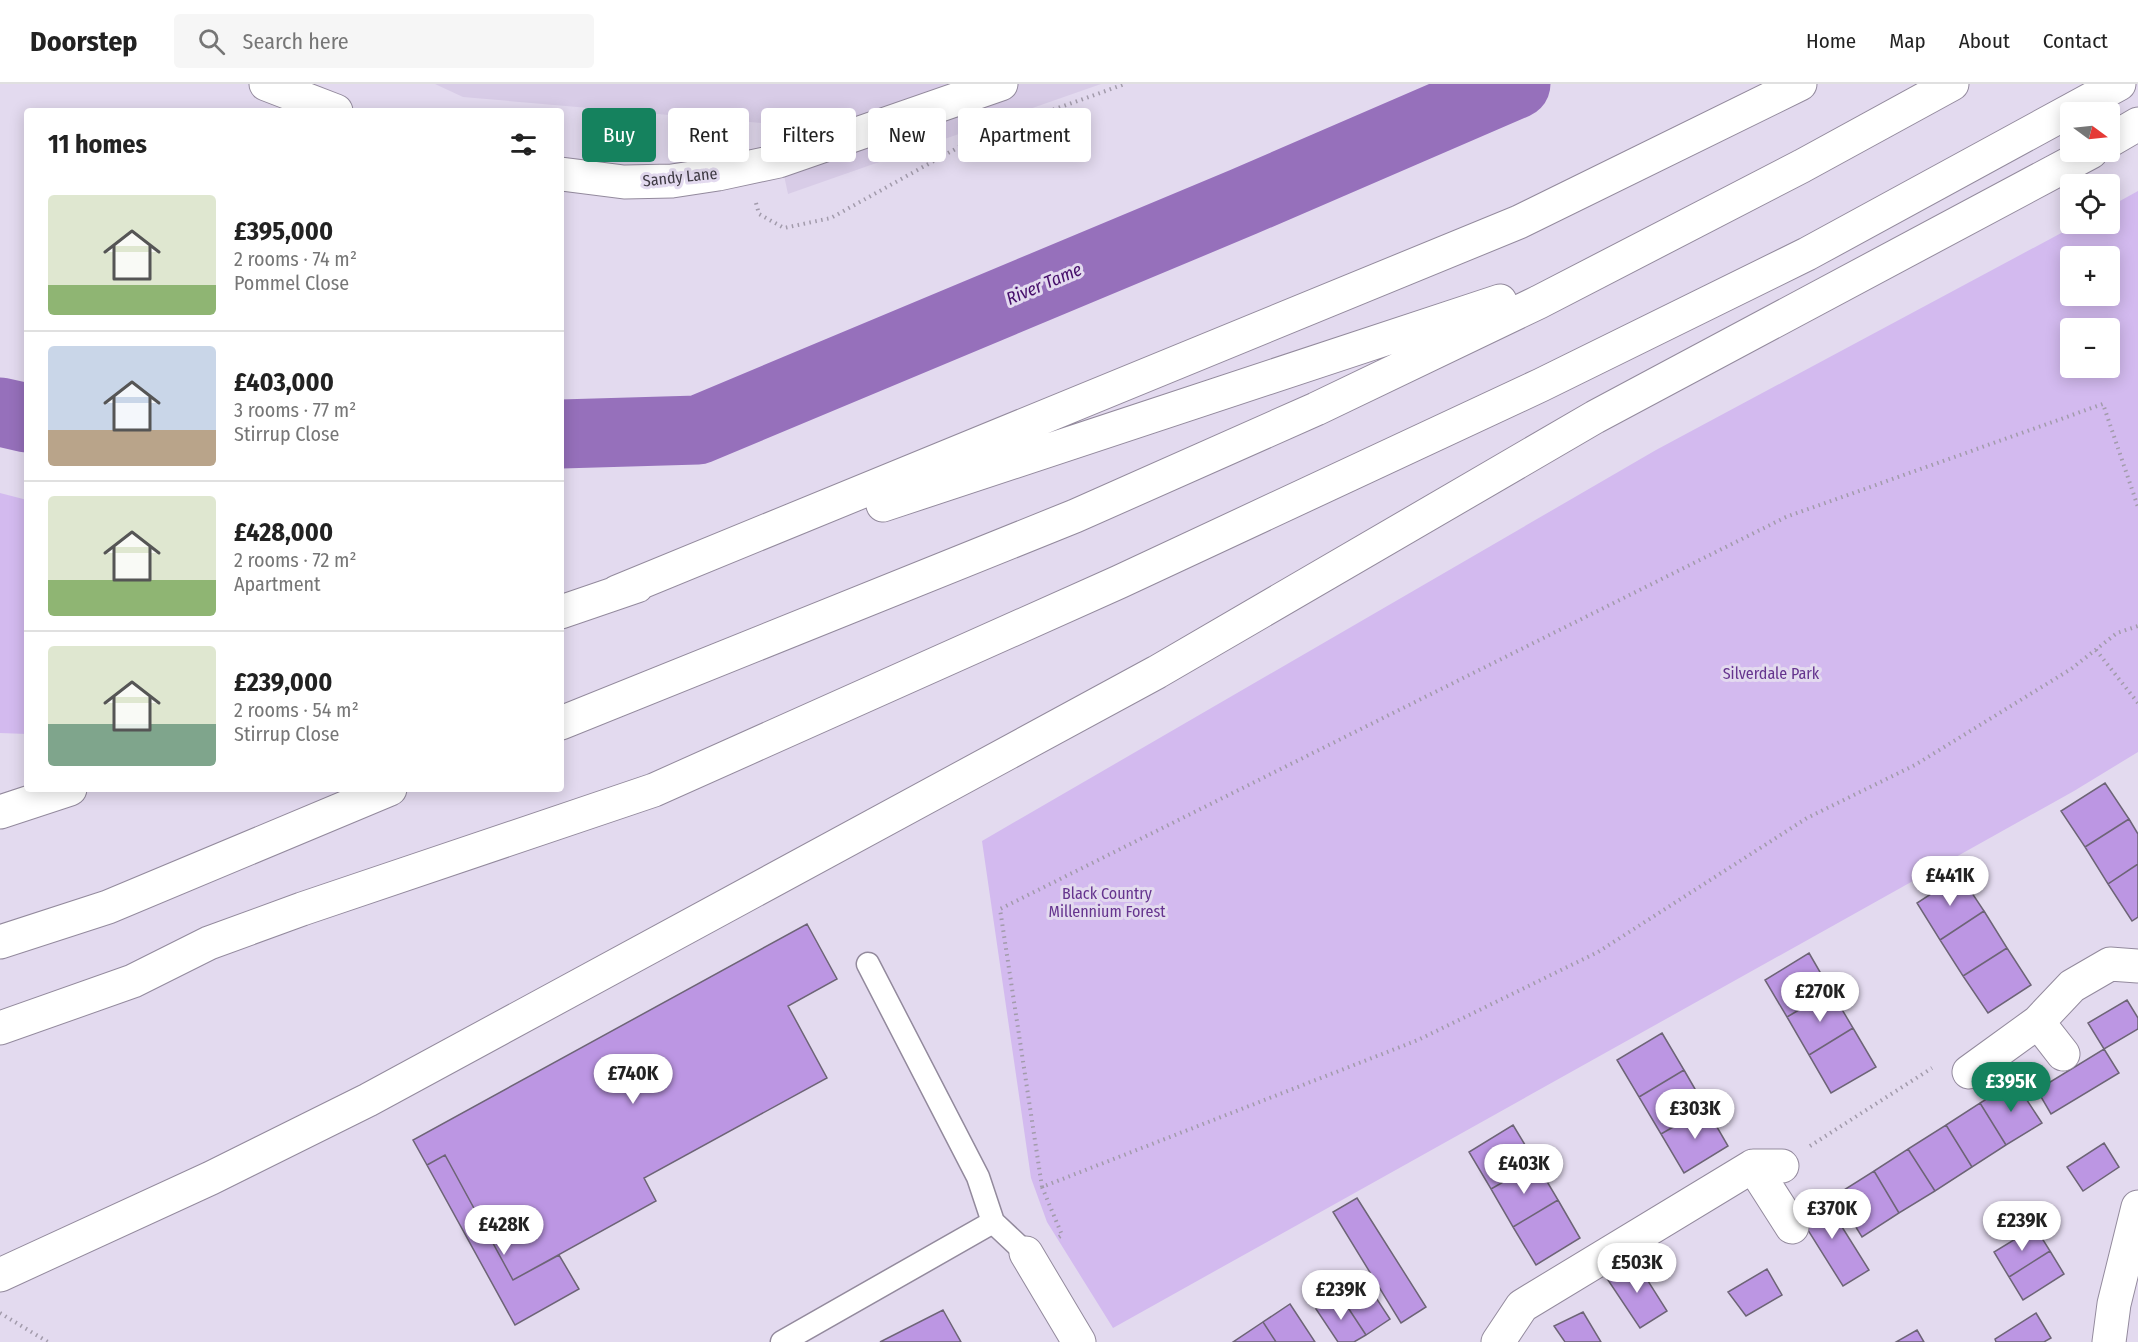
<!DOCTYPE html>
<meta charset="utf-8">
<style>
:root{--surface:#fff;--page:#f6f6f6;--text:#222;--muted:#767676;--line:#e0e0e0;--accent:#15825e}
body{margin:0;font-family:"Fira Sans Condensed",sans-serif;background:var(--page);color:var(--text);height:100vh;display:flex;flex-direction:column;font-size:22px;white-space:nowrap}
*{box-sizing:border-box;margin:0}
p{font-size:20px;color:var(--muted)}
.icon{flex:none;width:33px;height:33px;fill:none;stroke:currentColor;stroke-width:2;stroke-linecap:round;stroke-linejoin:round}
.map{position:relative;flex:1;overflow:hidden}
.drawer{position:absolute;left:24px;top:24px;width:540px;height:684px;display:flex;flex-direction:column;background:var(--surface);border-radius:6px;box-shadow:0 3px 15px #0003}
.drawer>*{flex:none}
.banner{position:absolute;left:582px;top:24px;width:570px;height:54px;display:flex;gap:12px}
.needle{width:39px;rotate:105deg}
.buttons{position:absolute;left:2060px;top:18px;display:grid;gap:12px}
.buttons a{display:grid;place-items:center;width:60px;height:60px;border-radius:6px;background:var(--surface);box-shadow:0 3px 15px #0003;font-size:30px}
.price{position:absolute;translate:-50% -51px;padding:0 14px;border-radius:21px;background:#fff;color:#222;font-size:20px;line-height:39px;filter:drop-shadow(0 2px 3px #0008)}
.price::after{content:'';position:absolute;left:50%;top:36px;width:18px;height:14px;margin-left:-9px;background:inherit;clip-path:polygon(0 0,100% 0,50% 100%)}
.price.active{background:var(--accent);color:#fff}
ul{padding:0;list-style:none}
li{display:flex;align-items:center;gap:18px;height:150px;padding:0 24px}
li+li{border-top:2px solid var(--line)}
li span{display:grid;place-items:center;flex:none;width:168px;height:120px;border-radius:6px;color:#555}
li>.icon{margin-inline-start:auto}
span .icon{width:72px;height:72px;fill:#fffc;stroke-width:1}
li b{font-size:26px}
h2{display:flex;justify-content:space-between;align-items:center;height:72px;padding:0 24px;font-size:26px}
.pill{padding:0 21px;border-radius:6px;background:var(--surface);box-shadow:0 3px 15px #0003;font-size:21px;line-height:54px}
.pill.active{background:var(--accent);color:#fff}
header{display:flex;align-items:center;gap:36px;box-sizing:border-box;height:84px;padding:0 30px;background:var(--surface);border-bottom:2px solid var(--line)}
header strong{font-size:28px}
nav{display:flex;gap:33px;margin-inline-start:auto;font-size:21px}
.search{width:420px;height:54px;background:var(--page);display:flex;align-items:center;gap:15px;box-sizing:border-box;padding:0 21px;border-radius:6px;color:var(--muted);font-size:22px}
.map>svg:first-child{display:block}
.built{fill:#d8cce7}
.green{fill:#d3baef;fill-rule:evenodd}
.lines{fill:none;stroke-linecap:round;stroke-linejoin:round}
.river{stroke:#9670bb;stroke-width:69}
.building{fill:#bc96e3;stroke:#6d6476;stroke-width:1.5}
.lane-casing{stroke:#938a9d;stroke-width:25}
.street-casing{stroke:#938a9d;stroke-width:35}
.highway-casing{stroke:#938a9d;stroke-width:35}
.path{stroke:#a29bab;stroke-width:4;stroke-dasharray:1.5 4.5;stroke-linecap:butt}
.lane{stroke:#fff;stroke-width:22}
.street{stroke:#fff;stroke-width:33}
.highway{stroke:#fff;stroke-width:33}
.labels{text-anchor:middle;dominant-baseline:central;stroke-width:6;stroke-linejoin:round;paint-order:stroke}
.street-label{font-size:16px;fill:#3e3a43;stroke:#e3daef}
.park-label{font-size:16px;fill:#65348e;stroke:#e3daef}
.water-label{font-size:18px;font-style:italic;fill:#450d6a;stroke:#e3daef}
</style>
<header>
<strong>Doorstep</strong>
<div class="search"><svg class="icon" aria-label="search" viewBox="0 0 24 24"><circle cx="10" cy="10" r="6"/><path d="M15 15l6 6"/></svg>Search here</div>
<nav><a>Home</a><a>Map</a><a>About</a><a>Contact</a></nav>
</header>
<div class="map">
<svg width="2138" height="1258" viewBox="0 0 2138 1258">
<rect width="100%" height="100%" fill="#e3daef"/>
<path class="built" d="M435,0H1101L788,110L773,40L463,13Z"/>
<path class="green" d="M2138,107V668L2074,707L1113,1244L1047,1138L1031,1094L982,757L1656,366L2078,140H2109V123ZM2109,172V212H2070V172ZM2070,244H2109V284H2070Z
M0,409L27,416V650L0,649Z"/>
<g class="lines">
<path class="river" d="M0,328L27,334
M561,350L698,346L1243,118L1516,0"/>
</g>
<path class="building" d="M2105,699L2129,735L2085,763L2061,727Z
M2129,735L2138,750V780L2108,800L2085,763Z
M2138,780V833L2132,837L2108,800Z
M1960,791L1984,827L1940,856L1917,819Z
M1984,827L2007,864L1963,892L1940,856Z
M807,840L837,895L788,922L827,994L644,1094L656,1117L513,1196L445,1071L427,1081L413,1056Z
M2007,864L2031,901L1988,929L1963,892Z
M1809,869L1831,907L1787,933L1765,896Z
M1831,907L1853,944L1809,971L1787,933Z
M2127,916L2138,934V945L2104,965L2088,939Z
M1853,944L1876,983L1831,1009L1809,971Z
M1662,949L1684,986L1639,1013L1617,976Z
M2104,965L2119,989L2051,1030L2037,1006Z
M1684,986L1706,1024L1661,1050L1639,1013Z
M2015,998L2042,1039L2006,1061L1980,1019Z
M1980,1019L2006,1061L1972,1083L1946,1041Z
M1706,1024L1728,1062L1684,1089L1661,1050Z
M1513,1041L1536,1079L1491,1105L1469,1068Z
M1946,1041L1972,1083L1935,1107L1908,1065Z
M2104,1059L2119,1083L2083,1107L2067,1083Z
M1908,1065L1935,1107L1899,1129L1874,1087Z
M445,1071L513,1196L559,1171L579,1205L515,1241L427,1081Z
M1536,1079L1558,1116L1513,1143L1491,1105Z
M1874,1087L1899,1129L1862,1153L1836,1111Z
M1822,1111L1869,1186L1843,1202L1796,1127Z
M1357,1114L1426,1223L1401,1239L1333,1128Z
M1558,1116L1580,1154L1536,1181L1513,1143Z
M2035,1143L2050,1167L2009,1193L1994,1168Z
M2050,1167L2064,1190L2023,1216L2009,1193Z
M1636,1178L1667,1227L1640,1244L1606,1193Z
M1767,1185L1782,1211L1746,1232L1728,1208Z
M1363,1194L1390,1235L1366,1251L1339,1210Z
M1339,1210L1366,1251L1354,1258H1338L1316,1225Z
M1290,1220L1315,1258H1276L1263,1238Z
M943,1226L961,1258H880Z
M1583,1228L1601,1258H1565L1554,1242Z
M2036,1229L2051,1254L2044,1258H1996L1995,1255Z
M1263,1238L1276,1258H1233Z
M1917,1246L1924,1258H1896Z"/>
<g class="lines">
<g class="lane-casing">
<path id="lane" d="M868,880L978,1093L993,1138L1026,1169
M782,1258L993,1138"/>
</g>
<g class="street-casing">
<path id="street" d="M266,0L336,27
M561,90L624,98L672,97L718,90L779,77L1001,0
M2038,938L2063,970
M1969,988L2038,938L2072,902L2110,880L2138,882
M1753,1082L1792,1143
M1026,1169L1079,1258
M1498,1258L1522,1222L1753,1082H1782
M2109,1258L2114,1220L2138,1123"/>
</g>
<g class="highway-casing">
<path id="highway" d="M2109,57L2138,40
M883,421L1500,217
M617,508L1519,138L1800,0
M561,528L637,502
M561,639L1075,432L1316,325L1539,218L1802,82L1952,0
M0,728L70,705
M0,858L108,823L390,705
M0,944L133,897L209,859L302,825L654,706L1119,498L1541,301L1807,170L2119,0
M0,1191L211,1094L368,1016L1157,588L1595,333L2091,68"/>
</g>
<path class="path" d="M756,119L759,130L784,144L831,134L977,53L1125,0
M2096,566L2138,619
M1810,1062L1932,984
M1042,1103L1000,825L1786,433L2103,320L2138,423
M1059,1153L1062,1151L1042,1103L1418,956L1598,868L1807,734L1915,681L2071,585L2117,549L2138,542
M0,1229L48,1258"/>
<use href="#lane" class="lane"/>
<use href="#street" class="street"/>
<use href="#highway" class="highway"/>
</g>
<g class="labels">
<g class="street-label">
<text transform="translate(680 93) rotate(-6)">Sandy Lane</text>
</g>
<g class="park-label">
<text x="1771" y="589">Silverdale Park</text>
<text x="1107" y="809">Black Country<tspan x="1107" dy="18">Millennium Forest</tspan></text>
</g>
<g class="water-label">
<text transform="translate(1044 200) rotate(-23)">River Tame</text>
</g>
</g>
</svg>
<div class="buttons">
<a><svg class="needle" viewBox="-14 -14 28 28"><path d="M0-13l5 13h-10z" fill="#e53935"/><path d="M0 13l5-13h-10z" fill="#767676"/></svg></a>
<a><svg class="icon" aria-label="locate" viewBox="0 0 24 24"><circle cx="12" cy="12" r="6"/><path d="M12 2v4M12 18v4M2 12h4M18 12h4"/></svg></a>
<a>+</a>
<a>−</a>
</div>
<b class="price" style="left:1950px;top:823px">£441K</b>
<b class="price" style="left:1820px;top:939px">£270K</b>
<b class="price" style="left:633px;top:1021px">£740K</b>
<b class="price active" style="left:2011px;top:1029px">£395K</b>
<b class="price" style="left:1695px;top:1056px">£303K</b>
<b class="price" style="left:1524px;top:1111px">£403K</b>
<b class="price" style="left:1832px;top:1156px">£370K</b>
<b class="price" style="left:2022px;top:1168px">£239K</b>
<b class="price" style="left:504px;top:1172px">£428K</b>
<b class="price" style="left:1637px;top:1210px">£503K</b>
<b class="price" style="left:1341px;top:1237px">£239K</b>
<div class="banner">
<a class="pill active">Buy</a>
<a class="pill">Rent</a>
<a class="pill">Filters</a>
<a class="pill">New</a>
<a class="pill">Apartment</a>
</div>
<section class="drawer">
<h2>11 homes<svg class="icon" aria-label="filters" viewBox="0 0 24 24"><path d="M4 7h16M4 17h16"/><circle cx="9" cy="7" r="2"/><circle cx="15" cy="17" r="2"/></svg></h2>
<ul>
<li><span style="background:linear-gradient(#dfe7d0 75%,#8fb573 0)"><svg class="icon" aria-label="home" viewBox="0 0 24 24"><path d="M3 11l9-7 9 7M6 9v11h12V9"/></svg></span><div><b>£395,000</b><p>2 rooms · 74 m²</p><p>Pommel Close</p></div></li>
<li><span style="background:linear-gradient(#c9d6e8 70%,#b9a48a 0)"><svg class="icon" aria-label="home" viewBox="0 0 24 24"><path d="M3 11l9-7 9 7M6 9v11h12V9"/></svg></span><div><b>£403,000</b><p>3 rooms · 77 m²</p><p>Stirrup Close</p></div></li>
<li><span style="background:linear-gradient(#dfe7d0 70%,#8fb573 0)"><svg class="icon" aria-label="home" viewBox="0 0 24 24"><path d="M3 11l9-7 9 7M6 9v11h12V9"/></svg></span><div><b>£428,000</b><p>2 rooms · 72 m²</p><p>Apartment</p></div></li>
<li><span style="background:linear-gradient(#dfe7d0 65%,#7fa58c 0)"><svg class="icon" aria-label="home" viewBox="0 0 24 24"><path d="M3 11l9-7 9 7M6 9v11h12V9"/></svg></span><div><b>£239,000</b><p>2 rooms · 54 m²</p><p>Stirrup Close</p></div></li>
</ul>
</section>
</div>
